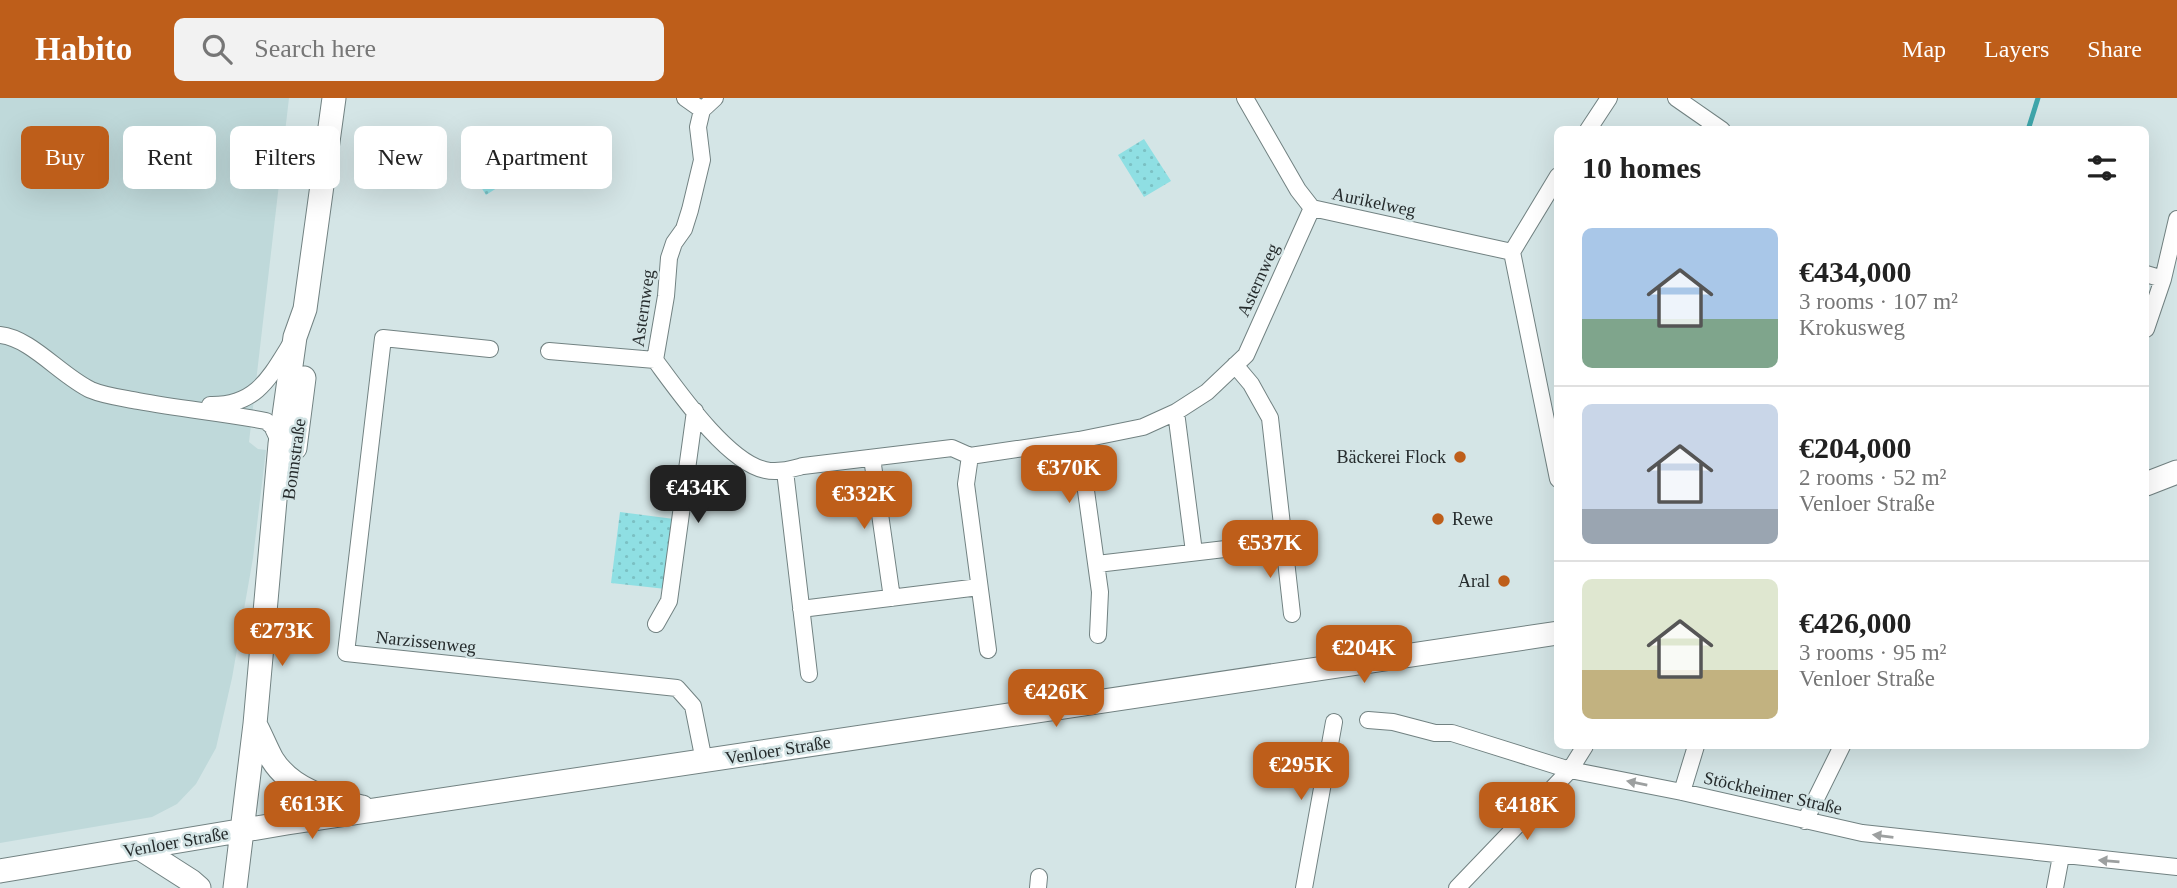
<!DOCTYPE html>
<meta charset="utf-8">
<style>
:root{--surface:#fff;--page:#f2f2f2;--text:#222;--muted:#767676;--line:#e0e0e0;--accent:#be5e1a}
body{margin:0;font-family:"Times New Roman",serif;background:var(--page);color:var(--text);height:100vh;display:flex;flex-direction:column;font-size:26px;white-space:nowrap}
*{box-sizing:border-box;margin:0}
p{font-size:23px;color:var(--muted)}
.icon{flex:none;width:38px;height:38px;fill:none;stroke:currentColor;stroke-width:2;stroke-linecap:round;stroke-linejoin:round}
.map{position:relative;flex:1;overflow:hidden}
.drawer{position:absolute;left:1554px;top:28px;width:595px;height:623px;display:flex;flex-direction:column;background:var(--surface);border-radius:10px;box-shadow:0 7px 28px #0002}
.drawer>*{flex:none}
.banner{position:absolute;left:21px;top:28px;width:665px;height:63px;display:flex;gap:14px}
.price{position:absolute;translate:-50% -60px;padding:0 16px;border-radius:14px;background:var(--accent);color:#fff;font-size:23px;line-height:46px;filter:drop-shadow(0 2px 4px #0008)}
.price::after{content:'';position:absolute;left:50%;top:42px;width:21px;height:16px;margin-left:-10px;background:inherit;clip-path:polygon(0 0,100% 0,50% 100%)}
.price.selected{background:#222;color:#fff}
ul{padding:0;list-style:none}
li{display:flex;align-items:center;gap:21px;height:175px;padding:0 28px}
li+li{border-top:2px solid var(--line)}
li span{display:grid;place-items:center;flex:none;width:196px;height:140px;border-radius:10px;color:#555}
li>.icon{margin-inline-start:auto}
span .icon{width:84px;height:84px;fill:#fffc;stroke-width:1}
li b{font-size:30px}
h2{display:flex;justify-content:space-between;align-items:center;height:84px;padding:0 28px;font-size:30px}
.tag{padding:0 24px;border-radius:10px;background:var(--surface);box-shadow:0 7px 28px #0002;font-size:24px;line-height:63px}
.tag.selected{background:var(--accent);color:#fff}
header{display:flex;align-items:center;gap:42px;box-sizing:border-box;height:98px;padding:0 35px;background:var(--accent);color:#fff}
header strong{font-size:33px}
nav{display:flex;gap:38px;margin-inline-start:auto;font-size:24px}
.search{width:490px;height:63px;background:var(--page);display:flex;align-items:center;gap:18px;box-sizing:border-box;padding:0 24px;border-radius:10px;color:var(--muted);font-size:26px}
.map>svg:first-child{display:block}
.built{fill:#bfd9da}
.green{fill:url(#green-dots)}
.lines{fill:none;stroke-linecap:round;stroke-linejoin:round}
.stream{stroke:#3ea5aa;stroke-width:5}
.street-casing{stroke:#728282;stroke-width:18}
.secondary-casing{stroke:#728282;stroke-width:25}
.street{stroke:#fff;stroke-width:16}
.secondary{stroke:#fff;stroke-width:23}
.oneway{fill:#9da0a0}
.poi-dot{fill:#be5e1a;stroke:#d4e5e6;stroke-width:2.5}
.labels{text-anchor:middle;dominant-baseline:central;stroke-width:5;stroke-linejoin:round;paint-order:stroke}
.street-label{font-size:18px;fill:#252b2c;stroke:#d4e5e6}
.poi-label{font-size:18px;fill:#252b2c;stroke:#d4e5e6;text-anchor:end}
</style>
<header>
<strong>Habito</strong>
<div class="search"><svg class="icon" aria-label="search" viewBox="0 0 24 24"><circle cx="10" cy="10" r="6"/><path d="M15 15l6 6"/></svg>Search here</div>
<nav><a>Map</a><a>Layers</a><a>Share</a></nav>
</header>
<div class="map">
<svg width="2177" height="790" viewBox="0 0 2177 790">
<defs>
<pattern id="green-dots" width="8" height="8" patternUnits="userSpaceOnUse" patternTransform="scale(1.75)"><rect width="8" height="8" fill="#8fdfe3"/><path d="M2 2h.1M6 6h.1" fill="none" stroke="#7bc0c3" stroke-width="1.8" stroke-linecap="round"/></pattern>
</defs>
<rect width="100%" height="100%" fill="#d4e5e6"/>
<path class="built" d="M0,0H289L249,344L258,351L266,352L253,460L232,580L216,650L196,686L177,706L152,719L0,745Z"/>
<path class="green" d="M1144,41L1171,83L1144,99L1118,57Z
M486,59L503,86L486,97L469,70Z
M620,414L674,421L666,491L611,485Z"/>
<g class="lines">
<path class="stream" d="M2028,32L2038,0"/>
<g class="street-casing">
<path id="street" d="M685,0L702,12
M1245,0L1298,92L1312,110L1512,154
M1676,0L1722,32
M702,12L698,29L702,62L690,112L684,131L674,145L669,160L666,198L655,262C678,293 727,364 765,372C778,375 791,371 803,368L952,350L970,358L1079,342L1143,329L1176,314L1207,294L1246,257L1312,110
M702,12L715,0
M1588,32L1609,0
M1558,78L1512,154L1558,381
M2146,176L2163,181
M2146,231L2163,181L2177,121
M0,237C31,240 61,278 91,292C105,298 123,300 138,303C181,311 224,315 266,323L272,328L280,345
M490,251L383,240L346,555L677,590L693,608L704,663
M549,253L655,262
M1235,267L1251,286L1270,320L1292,516
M210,307C255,308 269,281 290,247
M1176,314L1194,454
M1079,342L1100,494L1098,537
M970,358L966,386L988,552
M872,360L892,500
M785,373L809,576
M1097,466L1285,444
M801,511L979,489
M656,526L669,503L695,313
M1368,622L1393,624L1435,635H1452L1570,672L1682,694L1862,735L2177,769
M1682,694L1696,648
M1805,723L1842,648
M1038,790L1039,779
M1304,790L1334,624
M1457,790L1570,672L1585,648
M2055,790L2061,758"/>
</g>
<g class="secondary-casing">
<path id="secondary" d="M295,350L304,280
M2146,386L2177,374
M255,626C261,637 266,650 272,661C292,693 328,701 362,709
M141,751L191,783L199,790
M0,773L287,725L1558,535
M235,790L255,626L280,346L295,239L305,211L334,0"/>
</g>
<use href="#street" class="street"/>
<use href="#secondary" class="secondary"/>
</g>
<defs><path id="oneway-solid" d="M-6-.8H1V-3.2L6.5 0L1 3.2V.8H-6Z" transform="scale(1.75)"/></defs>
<g class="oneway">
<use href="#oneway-solid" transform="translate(1637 685) rotate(-169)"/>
<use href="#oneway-solid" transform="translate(1883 738) rotate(-173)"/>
<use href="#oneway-solid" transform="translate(2109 763) rotate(-175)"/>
</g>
<g class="poi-dot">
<circle cx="1460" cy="359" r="7"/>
<circle cx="1438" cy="421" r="7"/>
<circle cx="1504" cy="483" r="7"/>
</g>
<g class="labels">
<g class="street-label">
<text transform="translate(1374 104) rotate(12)">Aurikelweg</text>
<text transform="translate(1258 182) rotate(-66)">Asternweg</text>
<text transform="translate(643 210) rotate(-82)">Asternweg</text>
<text transform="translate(294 361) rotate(-82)">Bonnstraße</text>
<text transform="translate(426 544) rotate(6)">Narzissenweg</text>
<text transform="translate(778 652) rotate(-9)">Venloer Straße</text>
<text transform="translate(1773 695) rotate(13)">Stöckheimer Straße</text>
<text transform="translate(176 744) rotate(-10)">Venloer Straße</text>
</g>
<g class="poi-label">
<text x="1446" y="359">Bäckerei Flock</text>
<text x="1452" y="421" text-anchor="start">Rewe</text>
<text x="1490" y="483">Aral</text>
</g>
</g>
</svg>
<b class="price" style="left:1069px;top:407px">€370K</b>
<b class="price selected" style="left:698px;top:427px">€434K</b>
<b class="price" style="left:864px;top:433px">€332K</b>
<b class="price" style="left:1270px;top:482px">€537K</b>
<b class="price" style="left:282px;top:570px">€273K</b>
<b class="price" style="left:1364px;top:587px">€204K</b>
<b class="price" style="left:1056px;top:631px">€426K</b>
<b class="price" style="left:1301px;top:704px">€295K</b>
<b class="price" style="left:312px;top:743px">€613K</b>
<b class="price" style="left:1527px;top:744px">€418K</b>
<div class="banner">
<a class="tag selected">Buy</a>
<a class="tag">Rent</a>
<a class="tag">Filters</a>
<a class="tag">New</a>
<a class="tag">Apartment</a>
</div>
<section class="drawer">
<h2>10 homes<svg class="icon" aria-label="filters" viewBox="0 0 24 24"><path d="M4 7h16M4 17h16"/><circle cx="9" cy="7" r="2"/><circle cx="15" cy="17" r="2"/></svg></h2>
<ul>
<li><span style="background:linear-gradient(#a9c7e8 65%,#7fa58c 0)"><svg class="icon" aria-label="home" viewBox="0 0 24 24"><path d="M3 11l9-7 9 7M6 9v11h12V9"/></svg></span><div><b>€434,000</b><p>3 rooms · 107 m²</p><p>Krokusweg</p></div></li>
<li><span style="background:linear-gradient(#c9d6e8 75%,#9aa5b1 0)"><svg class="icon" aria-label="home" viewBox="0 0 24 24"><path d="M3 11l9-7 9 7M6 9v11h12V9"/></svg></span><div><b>€204,000</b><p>2 rooms · 52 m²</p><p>Venloer Straße</p></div></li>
<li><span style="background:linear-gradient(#dfe7d0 65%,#c2b280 0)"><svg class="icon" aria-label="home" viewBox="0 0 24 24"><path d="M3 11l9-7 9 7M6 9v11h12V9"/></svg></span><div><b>€426,000</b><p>3 rooms · 95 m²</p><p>Venloer Straße</p></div></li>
</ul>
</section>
</div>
